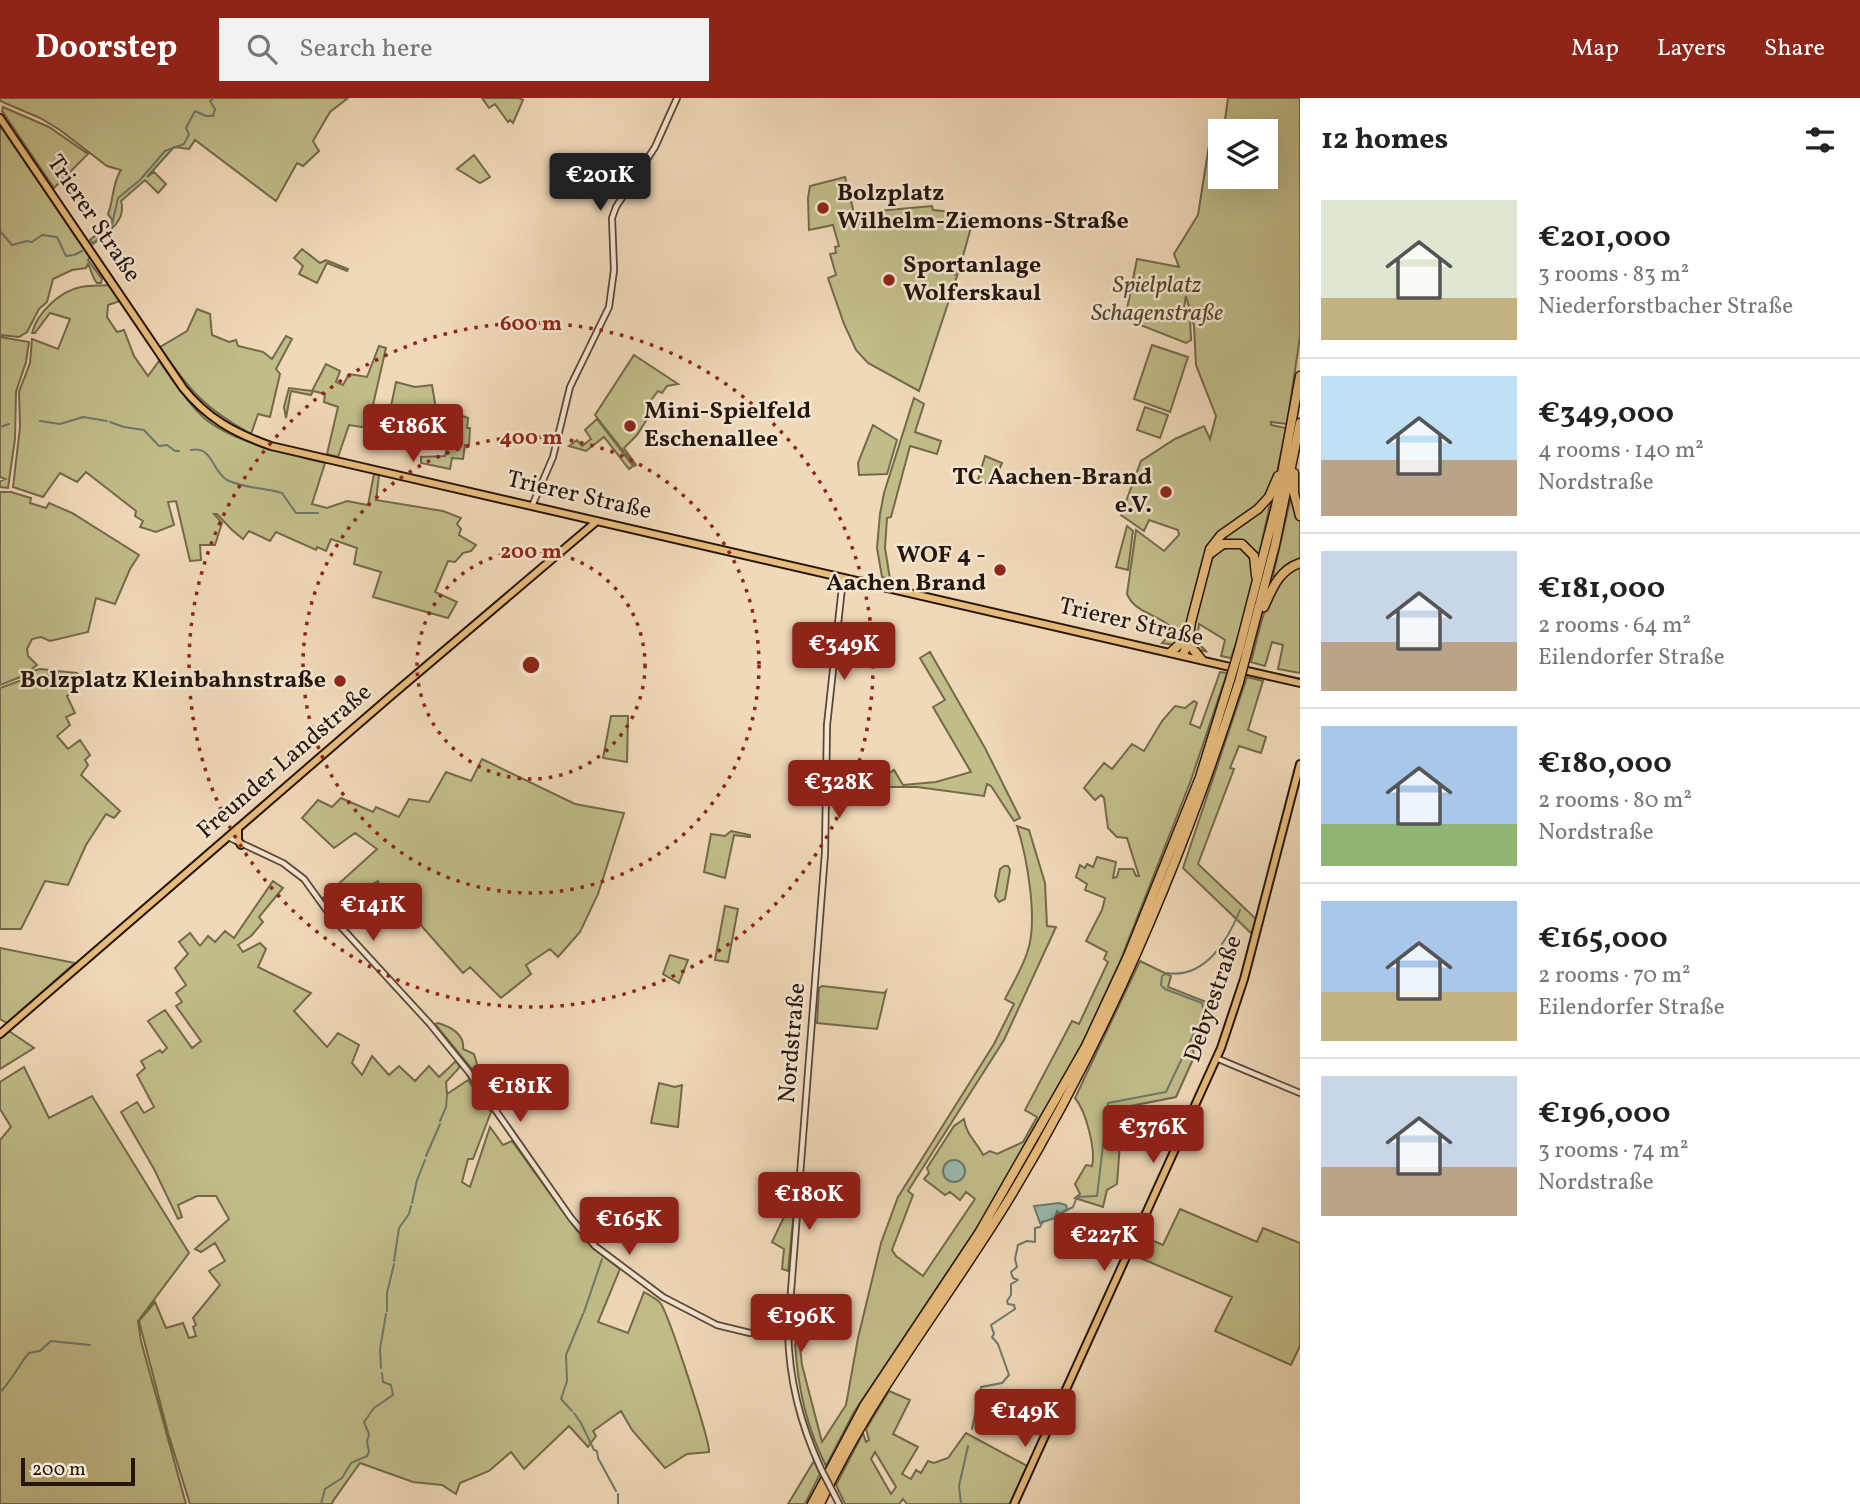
<!DOCTYPE html>
<meta charset="utf-8">
<style>
:root{--surface:#fff;--page:#f2f2f2;--text:#222;--muted:#767676;--line:#e0e0e0;--accent:#8f2418}
body{margin:0;font-family:Vollkorn,serif;background:var(--page);color:var(--text);height:100vh;display:flex;flex-direction:column;font-size:26px;white-space:nowrap}
*{box-sizing:border-box;margin:0}
p{font-size:23px;color:var(--muted)}
.icon{flex:none;width:38px;height:38px;fill:none;stroke:currentColor;stroke-width:2;stroke-linecap:round;stroke-linejoin:round}
.map{position:relative;flex:1;overflow:hidden}
.sheet{display:flex;flex-direction:column;background:var(--surface);width:560px}
.sheet>*{flex:none}
.fabs{position:absolute;left:1208px;top:21px;display:grid;gap:14px}
.fabs a{display:grid;place-items:center;width:70px;height:70px;border-radius:0px;background:var(--surface);box-shadow:0 7px 28px #0002;font-size:35px}
.scale{position:absolute;left:21px;bottom:18px;width:114px;box-sizing:border-box;padding-left:7px;border:4px solid #25150d;border-top:0;font-size:19px;line-height:24px;white-space:nowrap;color:#25150d;-webkit-text-stroke:5px #f5e6d1;paint-order:stroke}
.price{position:absolute;translate:-50% -60px;padding:0 16px;border-radius:7px;background:var(--accent);color:#fff;font-size:23px;line-height:46px;filter:drop-shadow(0 2px 4px #0008)}
.price::after{content:'';position:absolute;left:50%;top:42px;width:21px;height:16px;margin-left:-10px;background:inherit;clip-path:polygon(0 0,100% 0,50% 100%)}
.price.current{background:#222;color:#fff}
ul{padding:0;list-style:none}
li{display:flex;align-items:center;gap:21px;height:175px;padding:0 21px}
li+li{border-top:2px solid var(--line)}
li span{display:grid;place-items:center;flex:none;width:196px;height:140px;border-radius:0px;color:#555}
li>.icon{margin-inline-start:auto}
span .icon{width:84px;height:84px;fill:#fffc;stroke-width:1}
li b{font-size:30px}
h2{display:flex;justify-content:space-between;align-items:center;height:84px;padding:0 21px;font-size:30px}
header{display:flex;align-items:center;gap:42px;box-sizing:border-box;height:98px;padding:0 35px;background:var(--accent);color:#fff}
header strong{font-size:33px}
nav{display:flex;gap:38px;margin-inline-start:auto;font-size:24px}
.search{width:490px;height:63px;background:var(--page);display:flex;align-items:center;gap:18px;box-sizing:border-box;padding:0 24px;border-radius:0px;color:var(--muted);font-size:26px}
main{display:flex;flex:1;min-height:0}
.map>svg:first-child{display:block}
.green{fill:#c1bd89;stroke:#73694b;stroke-width:2;fill-rule:evenodd}
.water{fill:#9abaad;stroke:#6b786d;stroke-width:2}
.lines{fill:none;stroke-linecap:round;stroke-linejoin:round}
.stream{stroke:#6b786d;stroke-width:2}
.minor-casing{stroke:#584638;stroke-width:8}
.major-casing{stroke:#25150d;stroke-width:10}
.highway-casing{stroke:#25150d;stroke-width:11}
.minor{stroke:#f5e6d1;stroke-width:4.5}
.major{stroke:#e8bc7c;stroke-width:6}
.highway{stroke:#e8bc7c;stroke-width:8}
.minor-bridge-casing{stroke:#584638;stroke-width:8;stroke-linecap:butt}
.highway-bridge-casing{stroke:#25150d;stroke-width:11;stroke-linecap:butt}
.minor-bridge{stroke:#f5e6d1;stroke-width:4.5}
.highway-bridge{stroke:#e8bc7c;stroke-width:8}
.ring{fill:none;stroke:#8f2418;stroke-width:3.5;stroke-dasharray:3.5 7}
.poi-dot{fill:#8f2418;stroke:#f5e6d1;stroke-width:2.5}
.labels{text-anchor:middle;dominant-baseline:central;stroke-width:5;stroke-linejoin:round;paint-order:stroke}
.poi-label{font-size:24px;font-weight:bold;fill:#25150d;stroke:#f5e6d1;text-anchor:start}
.street-label{font-size:24px;fill:#25150d;stroke:#f5e6d1}
.park-label{font-size:24px;font-style:italic;fill:#544732;stroke:#f5e6d1}
.centre{fill:#8f2418;stroke:#f5e6d1;stroke-width:3.5}
.ring-label{font-size:21px;text-anchor:middle;font-weight:bold;fill:#8f2418;stroke:#f5e6d1;stroke-width:5;stroke-linejoin:round;paint-order:stroke}
</style>
<header>
<strong>Doorstep</strong>
<div class="search"><svg class="icon" aria-label="search" viewBox="0 0 24 24"><circle cx="10" cy="10" r="6"/><path d="M15 15l6 6"/></svg>Search here</div>
<nav><a>Map</a><a>Layers</a><a>Share</a></nav>
</header>
<main>
<div class="map">
<svg width="1300" height="1406" viewBox="0 0 1300 1406">
<rect width="100%" height="100%" fill="#f0d9b8"/>
<filter id="stains"><feTurbulence type="fractalNoise" baseFrequency=".00286" numOctaves="4"/><feColorMatrix values="0 0 0 0 .2 0 0 0 0 .09 0 0 0 0 .02 0 0 0 .5 -.17"/></filter>
<radialGradient id="worn" r=".72"><stop offset=".6" stop-color="#630" stop-opacity="0"/><stop offset="1" stop-color="#630" stop-opacity=".3"/></radialGradient>
<path class="green" d="M0,0H348L330,14L313,43L319,53L303,68L297,65L276,103L195,42L189,51L174,49L147,79L154,74L166,86L158,95L145,82L121,103C127,123 107,135 93,146L90,142L113,123L108,116C114,101 112,85 121,72L107,68L60,32L40,20L0,3Z
M482,0H519L523,2L513,25L510,22L508,24L495,6L489,10Z
M1228,0H1300V239L1287,326L1271,324V327L1286,330L1277,375L1268,396L1257,410L1210,446L1203,461L1182,543L1175,547L1162,545L1174,532C1161,516 1136,517 1127,496L1136,432L1164,453L1179,437L1178,432L1149,422L1144,433L1121,417L1141,363L1175,341L1204,328L1210,341L1216,318L1196,267L1194,228L1186,198L1183,215L1190,220L1191,242L1186,245L1125,221L1137,161L1179,169L1174,156L1198,117L1212,28L1224,29ZM1220,33H1265V79H1220Z
M3,9L49,29L88,56L54,90L2,13Z
M0,26L91,158L88,162L102,181L101,185H97C92,180 92,173 88,166L86,170L72,172L53,181L47,204L39,211L27,234L19,239L0,237Z
M474,57L490,79L480,85L457,71Z
M845,79L855,119L877,113L932,108L933,112L952,114L968,119L972,126L959,172L954,177L958,175L919,293L868,265L856,252L844,226L828,180L836,177L830,156L836,155L835,149L839,148L833,127L809,132L808,100L810,88Z
M302,151L320,165L326,162L348,171L347,173L327,165L317,185L299,176L303,168L294,160Z
M110,187L120,203L108,207L107,219L117,234L124,232L134,258L148,278L159,263C173,282 186,303 203,319C231,344 288,356 325,365L312,406L327,410L347,403L368,407L374,376L379,377L376,402L443,413L461,420L457,426L461,431L459,437L476,447L471,453L463,455L455,464L448,463L435,494L457,504L448,520L373,499L381,474L354,466L357,450L331,441L326,453L317,449L316,452L276,434L270,443L249,433L243,441L232,432L217,416H214L222,425L215,447H200L201,462L190,463L176,403L168,404L174,427L156,434L140,429L143,423L135,418L136,413L86,374L77,384L60,375L43,399L13,389L20,329L19,294L30,265L32,241L58,251L70,221L50,215L35,235H32C37,215 60,193 81,189C90,187 100,188 110,187Z
M197,211L210,216L212,237L229,244L236,242L238,248L263,254L272,261L286,238L292,241L276,271L280,276L270,319L258,316L251,336C204,310 190,293 160,249L187,233Z
M0,239L29,244L26,264L16,294L15,341L8,390L0,389V383L5,381L0,379Z
M1152,247L1188,259L1170,314L1134,301Z
M379,248L386,250L373,307L374,317L389,318L396,284L415,289L432,287L436,311L446,308L451,317L455,315L468,320L467,330H470L469,347H465L463,361L452,360L450,371L421,365V359L445,358L449,342L349,327L338,359L327,356L338,309L324,304L325,296L313,293L311,297L291,293L286,320L284,309L289,290L312,293L326,266L340,273L336,284L343,287L349,276L367,279Z
M634,257L678,286L667,288L662,295L658,293L649,305L654,310L637,337L624,350L636,367L635,368L595,317Z
M914,300L924,306L915,334L941,343L937,356L910,348L891,419L887,420L885,450L890,481L882,479L877,450L880,416L884,395Z
M1145,309L1168,317L1160,340L1137,332Z
M597,321L633,368L629,371L604,339L586,353L569,348L577,342L582,348L591,341L585,332Z
M873,327L897,342L887,376L859,377L858,365Z
M985,358L1002,365L994,383L989,386L978,382Z
M0,394H11L31,400L30,405L46,410L49,405L72,415L139,457L130,471L115,506L96,500L88,534L50,543L41,539L32,541L27,551L28,558L37,567L23,578L0,587Z
M1292,394L1300,423V461L1289,465L1275,478H1273Z
M1272,397L1258,462L1246,446L1214,448Z
M1127,428L1133,433L1128,472L1116,469Z
M1233,448C1275,457 1239,533 1231,560L1221,558L1225,542L1199,526L1197,544L1207,554L1194,550L1190,544L1208,468C1214,456 1220,451 1233,448Z
M1300,467V575L1278,571L1283,547L1272,544L1265,568L1251,564C1258,539 1263,507 1278,485C1283,478 1293,472 1300,467Z
M930,554L985,650L1020,720L1014,723L991,688L987,686L984,698L917,689H866L894,672L903,687L936,684L971,674L933,609L945,602L920,560Z
M40,571L49,572L47,589L56,590L58,573L77,575L86,582L67,598L75,615L66,619L70,627L57,638L68,651L80,642L90,657L85,662L88,667L81,677L120,713L114,720L106,716L86,747L68,787L45,783L21,831H0V590L25,581L33,573Z
M1220,574L1227,575L1191,682L1119,866L1084,942L1056,995L986,1116L854,1314L826,1368C806,1328 798,1290 795,1246L799,1239L802,1267L822,1344L846,1307L858,1240L881,1145L898,1099L994,946L1014,906L1005,901C1013,885 1023,869 1028,852C1038,821 1027,759 1017,728L1029,732L1045,785L1047,828L1056,829L1004,942L908,1093L913,1097L892,1152L896,1158L923,1178L975,1101L966,1094L960,1102L950,1094L945,1097L924,1081L929,1075L927,1070L954,1028L964,1021C966,1037 977,1044 983,1057L990,1053L997,1056L1023,1044L1037,1019L1025,1012L1072,923L1079,926L1108,864L1104,861L1107,854L1086,843L1102,812L1105,800L1085,792L1087,786L1076,779L1080,767L1085,770L1087,766L1093,769L1097,759L1116,764L1113,780L1117,779L1119,771H1133L1136,778H1139L1127,740L1117,739L1108,730L1104,700L1101,697L1095,702L1084,690L1104,665L1112,671L1132,646L1144,653L1162,623L1175,608L1185,610L1194,603L1197,605L1190,626L1200,630Z
M1247,579L1263,583L1248,632L1266,639L1261,655L1239,648L1230,670L1234,671L1198,766L1256,821L1252,836L1183,770Z
M611,618H628L627,664L603,660Z
M482,661L575,706L624,715L598,796L580,834L558,859L550,851L526,867L531,876L501,900L470,869L463,875L411,816L414,812L379,786L378,783L331,810L323,800L377,751L355,735L334,750L302,720L318,702L332,709L341,700L373,714L376,709L399,719L409,701L429,704L446,674L471,683Z
M795,671H815L816,675H819L820,681L822,679V684L814,686L811,683H795Z
M731,733L750,737V739L734,737L725,780L704,774L711,736L725,738Z
M1004,768H1008L1010,772L1005,801L999,804L995,798L1000,771Z
M273,783L283,790L259,819L263,824L251,838L238,847L243,854L260,845L266,851L258,869L311,895L294,913L327,949L338,935L359,947L352,965L362,977L372,958L389,977L399,968L415,983L429,968L439,979L456,963L460,969L446,984L447,996L468,982L491,1014L473,1061H468L462,1084L470,1089L490,1029L503,1047L512,1043L575,1130L593,1150L620,1171L598,1224L628,1235L644,1194C649,1197 658,1201 661,1206C670,1220 710,1343 709,1354L687,1356L665,1370L632,1332L621,1313L593,1333L596,1338L588,1349L569,1328L524,1371L511,1354L489,1373L460,1385L456,1396L442,1387L413,1384L360,1365L333,1403L332,1406H190L168,1335L139,1223L155,1204L166,1230L183,1225L189,1240L196,1238L193,1229L196,1227L193,1220L220,1187L209,1173L225,1163L215,1145L201,1154L195,1151L229,1121L216,1098H197L178,1107L182,1119L178,1121L154,1071L121,1014L137,1004L144,1015L154,1009L137,977L145,970L141,963L160,952L162,955L167,950L148,923L165,912L192,950L201,943L176,908L182,904L176,895L186,887L175,870L188,856L179,844L190,835L200,848L208,838L215,844L225,833L234,840Z
M725,808L738,811L728,864L715,862Z
M0,850L75,865L7,925L0,921Z
M670,857L688,862L679,885L663,876Z
M1140,863L1171,878L1168,889L1209,905L1193,951L1194,959L1176,999L1131,1008L1121,1032L1117,1086L1107,1092L1103,1109L1075,1100L1080,1096L1075,1086L1086,1067L1092,1068C1096,1052 1086,1013 1075,1000Z
M822,888L884,895L886,893L877,931L817,925L819,890Z
M438,925C451,929 465,936 463,951L474,956L480,976L475,975L435,926Z
M9,933L34,950L0,971V941Z
M24,969L49,1020L92,998L189,1155L138,1223L141,1243L186,1406H0V1042L11,1029L0,1011V984Z
M659,985L675,989L682,987L678,1029L651,1025Z
M795,1103L788,1173L782,1171L784,1151L772,1144L791,1104Z
M1180,1111L1257,1144L1263,1130L1300,1145V1248L1291,1267L1215,1233L1232,1199L1133,1157L1142,1138L1163,1147Z
M889,1293L910,1302L893,1336L918,1349L902,1376L911,1381L916,1372L921,1375L928,1363L934,1365L948,1360L966,1335L1029,1369L1010,1406H907L903,1401L899,1406H845L836,1387L863,1335L866,1344L869,1342L866,1331ZM875,1354L896,1389L891,1396L871,1361Z
M814,1363L820,1376L805,1406H788Z"/>
<path class="water" d="M943 1073a11 11 0 1 1 22 0a11 11 0 1 1-22 0Z
M1059,1105L1066,1107L1067,1111L1060,1116L1057,1113L1055,1120L1040,1125L1034,1108Z"/>
<g class="lines">
<path class="stream" d="M0,133L12,147L27,143L32,144L42,137L57,139L66,158L74,157L82,153
M93,145L111,131L118,100L140,82L165,53L184,46L189,36L186,30L195,13L206,18H213L215,11L210,3L214,0
M40,323L60,326L83,319L107,323
M110,324L124,329L144,332L158,347
M0,329L9,326
M159,348L167,347L175,353H179
M191,352C213,348 211,372 227,382C242,390 266,390 282,395L296,415H318
M440,1023L446,1009L447,997
M426,1058L440,1026
M412,1105L417,1082L425,1062
M1063,1114L1073,1109L1077,1099L1097,1098L1108,1005L1166,994L1204,914L1202,905L1165,891L1161,887L1162,878L1167,875C1205,881 1228,842 1240,812
M394,1163L399,1130L409,1116L411,1108
M387,1213V1195L394,1166
M584,1214L602,1161
M381,1270L380,1251L386,1216
M0,1294C13,1282 18,1267 29,1255L40,1253L51,1243L90,1247
M572,1313L561,1301L567,1283L566,1257L583,1216
M574,1315L581,1325L594,1352L597,1353L598,1360L616,1393
M972,1331L981,1289L1002,1285L1009,1277L998,1246L992,1239L994,1236L991,1227L1015,1211L1014,1207L1008,1206L1007,1203L1011,1197V1186L1018,1182L1013,1180L1011,1174L1017,1169L1015,1161L1018,1147L1027,1143L1035,1144V1130L1040,1129L1043,1123
M321,1406L325,1391L342,1380L351,1365L367,1358L369,1354L367,1344L369,1336L364,1324L374,1310L393,1297L391,1287L383,1284L382,1275
M618,1406V1396
M961,1406L959,1388L968,1348"/>
<g class="minor-casing">
<path id="minor" d="M532,408L553,359L570,289L609,209L614,172L612,120L616,109L655,49L677,0
M228,739L283,765L304,781L330,817L430,926L468,973L571,1120L595,1148L663,1199L717,1227L750,1235L788,1232
M1216,960L1300,995
M821,1371C800,1325 789,1282 788,1232L825,755L827,627L843,480
M834,1396L839,1406"/>
</g>
<g class="major-casing">
<path id="major" d="M0,20L183,290C207,320 234,335 271,348L1300,585
M238,730V742L241,747
M0,936L392,597L597,423
M1014,1406L1221,950L1244,881L1300,666"/>
</g>
<g class="highway-casing">
<path id="highway" d="M1294,375V395L1300,418
M1211,455L1223,446H1242L1254,458L1256,478
M1264,509C1272,491 1279,472 1300,465
M1188,545L1201,561
M1239,552L1276,408L1300,278
M1171,554L1185,541
M1247,554L1275,447L1300,325
M1183,557L1188,545L1191,524L1210,451L1221,437L1258,411L1269,399L1278,378
M812,1406L864,1308L979,1135L1086,948L1128,858L1200,679L1230,582
M820,1406C871,1295 950,1199 1012,1096C1108,936 1182,762 1239,584"/>
</g>
<use href="#minor" class="minor"/>
<use href="#major" class="major"/>
<use href="#highway" class="highway"/>
<g class="minor-bridge-casing">
<path id="minor-bridge" d="M821,1371L834,1396"/>
</g>
<g class="highway-bridge-casing">
<path id="highway-bridge" d="M1230,582L1239,552
M1239,584L1247,554"/>
</g>
<use href="#minor-bridge" class="minor-bridge"/>
<use href="#highway-bridge" class="highway-bridge"/>
</g>
<g class="ring">
<circle cx="531" cy="567" r="114"/>
<circle cx="531" cy="567" r="228"/>
<circle cx="531" cy="567" r="342"/>
</g>
<g class="poi-dot">
<circle cx="823" cy="110" r="7"/>
<circle cx="889" cy="182" r="7"/>
<circle cx="630" cy="328" r="7"/>
<circle cx="1166" cy="394" r="7"/>
<circle cx="1000" cy="472" r="7"/>
<circle cx="340" cy="583" r="7"/>
</g>
<g class="labels">
<g class="poi-label">
<text x="837" y="96">Bolzplatz<tspan x="837" dy="28">Wilhelm-Ziemons-Straße</tspan></text>
<text x="903" y="168">Sportanlage<tspan x="903" dy="28">Wolferskaul</tspan></text>
<text x="644" y="314">Mini-Spielfeld<tspan x="644" dy="28">Eschenallee</tspan></text>
<text x="1152" y="380" text-anchor="end">TC Aachen-Brand<tspan x="1152" dy="28">e.V.</tspan></text>
<text x="986" y="458" text-anchor="end">WOF 4 -<tspan x="986" dy="28">Aachen Brand</tspan></text>
<text x="326" y="583" text-anchor="end">Bolzplatz Kleinbahnstraße</text>
</g>
<g class="street-label">
<text transform="translate(93 121) rotate(56)">Trierer Straße</text>
<text transform="translate(579 398) rotate(13)">Trierer Straße</text>
<text transform="translate(1131 525) rotate(13)">Trierer Straße</text>
<text transform="translate(285 664) rotate(-41)">Freunder Landstraße</text>
<text transform="translate(1214 901) rotate(-71)">Debyestraße</text>
<text transform="translate(793 945) rotate(-85)">Nordstraße</text>
</g>
<g class="park-label">
<text x="1157" y="188">Spielplatz<tspan x="1157" dy="28">Schagenstraße</tspan></text>
</g>
</g>
<circle cx="531" cy="567" r="10" class="centre"/>
<g class="ring-label">
<text x="531" y="232">600 m</text>
<text x="531" y="346">400 m</text>
<text x="531" y="460">200 m</text>
</g>
<rect width="100%" height="100%" filter="url(#stains)"/>
<rect width="100%" height="100%" fill="url(#worn)"/>
</svg>
<div class="fabs">
<a><svg class="icon" aria-label="layers" viewBox="0 0 24 24"><path d="M12 4l9 5-9 5-9-5zM3 14l9 5 9-5"/></svg></a>
</div>
<div class="scale">200 m</div>
<b class="price current" style="left:600px;top:115px">€201K</b>
<b class="price" style="left:413px;top:366px">€186K</b>
<b class="price" style="left:844px;top:584px">€349K</b>
<b class="price" style="left:839px;top:722px">€328K</b>
<b class="price" style="left:373px;top:845px">€141K</b>
<b class="price" style="left:520px;top:1026px">€181K</b>
<b class="price" style="left:1153px;top:1067px">€376K</b>
<b class="price" style="left:809px;top:1134px">€180K</b>
<b class="price" style="left:629px;top:1159px">€165K</b>
<b class="price" style="left:1104px;top:1175px">€227K</b>
<b class="price" style="left:801px;top:1256px">€196K</b>
<b class="price" style="left:1025px;top:1351px">€149K</b>
</div>
<section class="sheet">
<h2>12 homes<svg class="icon" aria-label="filters" viewBox="0 0 24 24"><path d="M4 7h16M4 17h16"/><circle cx="9" cy="7" r="2"/><circle cx="15" cy="17" r="2"/></svg></h2>
<ul>
<li><span style="background:linear-gradient(#dfe7d0 70%,#c2b280 0)"><svg class="icon" aria-label="home" viewBox="0 0 24 24"><path d="M3 11l9-7 9 7M6 9v11h12V9"/></svg></span><div><b>€201,000</b><p>3 rooms · 83 m²</p><p>Niederforstbacher Straße</p></div></li>
<li><span style="background:linear-gradient(#bfe0f5 60%,#b9a48a 0)"><svg class="icon" aria-label="home" viewBox="0 0 24 24"><path d="M3 11l9-7 9 7M6 9v11h12V9"/></svg></span><div><b>€349,000</b><p>4 rooms · 140 m²</p><p>Nordstraße</p></div></li>
<li><span style="background:linear-gradient(#c9d6e8 65%,#b9a48a 0)"><svg class="icon" aria-label="home" viewBox="0 0 24 24"><path d="M3 11l9-7 9 7M6 9v11h12V9"/></svg></span><div><b>€181,000</b><p>2 rooms · 64 m²</p><p>Eilendorfer Straße</p></div></li>
<li><span style="background:linear-gradient(#a9c7e8 70%,#8fb573 0)"><svg class="icon" aria-label="home" viewBox="0 0 24 24"><path d="M3 11l9-7 9 7M6 9v11h12V9"/></svg></span><div><b>€180,000</b><p>2 rooms · 80 m²</p><p>Nordstraße</p></div></li>
<li><span style="background:linear-gradient(#a9c7e8 65%,#c2b280 0)"><svg class="icon" aria-label="home" viewBox="0 0 24 24"><path d="M3 11l9-7 9 7M6 9v11h12V9"/></svg></span><div><b>€165,000</b><p>2 rooms · 70 m²</p><p>Eilendorfer Straße</p></div></li>
<li><span style="background:linear-gradient(#c9d6e8 65%,#b9a48a 0)"><svg class="icon" aria-label="home" viewBox="0 0 24 24"><path d="M3 11l9-7 9 7M6 9v11h12V9"/></svg></span><div><b>€196,000</b><p>3 rooms · 74 m²</p><p>Nordstraße</p></div></li>
</ul>
</section>
</main>
